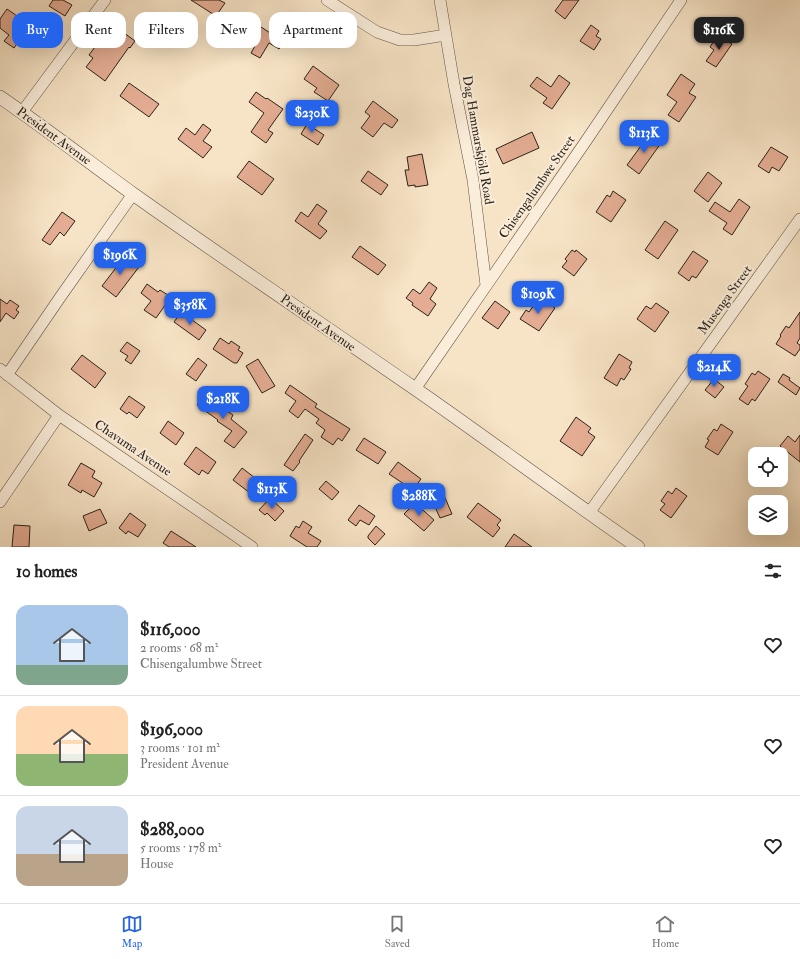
<!DOCTYPE html>
<meta charset="utf-8">
<style>
:root{--surface:#fff;--page:#f2f2f2;--text:#222;--muted:#767676;--line:#e0e0e0;--accent:#2563eb}
body{margin:0;font-family:"IM FELL Double Pica",serif;background:var(--page);color:var(--text);height:100vh;display:flex;flex-direction:column;font-size:15px;white-space:nowrap}
*{box-sizing:border-box;margin:0}
p{font-size:13px;color:var(--muted)}
.icon{flex:none;width:22px;height:22px;fill:none;stroke:currentColor;stroke-width:2;stroke-linecap:round;stroke-linejoin:round}
.map{position:relative;height:547px;overflow:hidden}
.sheet{display:flex;flex-direction:column;background:var(--surface);flex:1}
.sheet>*{flex:none}
.guide{position:absolute;left:12px;top:12px;width:400px;height:36px;display:flex;gap:8px}
.controls{position:absolute;left:748px;top:447px;display:grid;gap:8px}
.controls a{display:grid;place-items:center;width:40px;height:40px;border-radius:8px;background:var(--surface);box-shadow:0 4px 16px #0002;font-size:20px}
.price{position:absolute;translate:-50% -34px;padding:0 9px;border-radius:8px;background:var(--accent);color:#fff;font-size:13px;line-height:26px;filter:drop-shadow(0 1px 2px #0008)}
.price::after{content:'';position:absolute;left:50%;top:24px;width:12px;height:9px;margin-left:-6px;background:inherit;clip-path:polygon(0 0,100% 0,50% 100%)}
.price.current{background:#222;color:#fff}
ul{padding:0;list-style:none}
li{display:flex;align-items:center;gap:12px;height:100px;padding:0 16px}
li+li{border-top:1px solid var(--line)}
li span{display:grid;place-items:center;flex:none;width:112px;height:80px;border-radius:12px;color:#555}
li>.icon{margin-inline-start:auto}
span .icon{width:48px;height:48px;fill:#fffc;stroke-width:1}
li b{font-size:17px}
h2{display:flex;justify-content:space-between;align-items:center;height:48px;padding:0 16px;font-size:17px}
.tag{padding:0 14px;border-radius:12px;background:var(--surface);box-shadow:0 4px 16px #0002;font-size:14px;line-height:36px}
.tag.current{background:var(--accent);color:#fff}
.tabs{display:flex;justify-content:space-around;align-items:center;height:56px;border-top:1px solid var(--line);background:var(--surface);font-size:11px;color:var(--muted)}
.tabs a{display:grid;justify-items:center;gap:2px}
.tabs .current{color:var(--accent)}
.map>svg:first-child{display:block}
.building{fill:#e4ad93;stroke:#2b2219}
.lines{fill:none;stroke-linecap:round;stroke-linejoin:round}
.minor-casing{stroke:#5e5244;stroke-width:12}
.tertiary-casing{stroke:#5e5244;stroke-width:14}
.minor{stroke:#faedda;stroke-width:11}
.tertiary{stroke:#faedda;stroke-width:13}
.labels{text-anchor:middle;dominant-baseline:central;stroke-width:4;stroke-linejoin:round;paint-order:stroke}
.street-label{font-size:13px;fill:#2b2219;stroke:#faedda}
</style>
<div class="map">
<svg width="800" height="547" viewBox="0 0 800 547">
<rect width="100%" height="100%" fill="#f7e4c6"/>
<filter id="stains"><feTurbulence type="fractalNoise" baseFrequency=".005" numOctaves="4"/><feColorMatrix values="0 0 0 0 .2 0 0 0 0 .09 0 0 0 0 .02 0 0 0 .5 -.17"/></filter>
<radialGradient id="worn" r=".72"><stop offset=".6" stop-color="#630" stop-opacity="0"/><stop offset="1" stop-color="#630" stop-opacity=".3"/></radialGradient>
<path class="building" d="M53,0H63L72,5L65,16L49,6Z
M191,0H219L225,3L216,16Z
M563,0H579L565,19L555,11Z
M7,9L30,25L14,48L4,41L9,35L0,28V19Z
M112,24L135,41L130,48L129,47L105,81L86,67L93,58L89,55Z
M258,25L284,42L279,49L269,43L260,58L251,53L259,39L252,34Z
M591,25L599,31L596,36L601,39L594,50L580,41Z
M718,35L732,44L716,67L706,61L714,50L710,47Z
M313,66L339,85L328,101L314,92L317,88L304,79Z
M681,74L695,84L689,93L696,97L679,122L668,115L677,102L667,95Z
M559,75L570,83L552,109L543,103L547,98L530,86L537,77L551,87Z
M129,83L159,104L149,117L120,96Z
M256,92L266,99L267,98L283,109L268,130L273,133L266,143L251,132L264,113L249,102Z
M373,101L398,120L392,128L384,123L373,137L361,128L370,116L365,112Z
M203,124L211,130L203,141L212,147L203,158L178,139L186,128L195,135Z
M307,124L324,135L318,145L301,134Z
M532,132L539,148L503,164L496,149Z
M649,135L661,143L639,174L627,165Z
M771,147L788,157L779,171L772,167L769,173L758,166Z
M422,154L428,185L415,187V185L408,186L405,170H409L407,157Z
M249,161L274,179L262,195L237,177Z
M368,171L388,185L381,195L361,181Z
M708,172L722,183L708,202L694,191Z
M613,191L626,200L611,222L596,212L607,195L610,197Z
M739,199L750,207L732,235L723,229L727,223L709,211L715,202L730,212Z
M317,204L327,211L318,224L327,231L320,239L295,221L301,212L308,217Z
M62,212L75,221L64,236L60,232L50,245L42,240Z
M665,221L678,230L658,259L645,250Z
M360,246L386,265L378,275L352,257Z
M572,250L575,252L576,250L587,259L574,276L562,267L567,261L565,259Z
M693,251L708,261L696,278L692,276L689,281L678,273Z
M125,256L139,267L116,297L102,286Z
M429,282L437,288L430,299L436,304L428,316L412,305L413,303L406,298L413,289L420,294Z
M147,284L158,292L160,290L171,297L156,318L144,310L151,301L141,293Z
M0,299L7,304L10,300L19,306L16,310L19,312L14,319L6,313L0,322Z
M542,300L555,308L539,331L520,319L526,310L529,312L536,302L539,305Z
M495,301L510,312L498,329L482,318Z
M656,303L669,312L655,332L637,319L646,306L651,309Z
M181,312L206,330L199,340L174,322Z
M800,312V338L797,343L800,345V349L795,356L776,344L781,336L780,335L786,326L789,328Z
M220,338L229,344L231,341L240,347L238,350L243,353L237,363H234L213,349Z
M127,342L140,351L131,364L125,360L128,356L120,351Z
M619,354L632,362L629,368L631,369L624,380L621,378L617,386L604,378Z
M82,355L106,373L95,388L71,369Z
M198,358L207,365L196,381L186,374Z
M258,359L275,386L262,393L246,366Z
M758,371L770,379L755,401L752,399L748,405L739,399L748,386L745,384L752,373L755,375Z
M783,374L790,378L789,380L800,388L796,395L778,382Z
M714,379L724,387L715,398L705,390Z
M290,385L317,404L315,407L350,429L342,441L338,438L333,445L321,437L325,430L316,423L319,419L305,409L298,418L289,411L296,401L285,393Z
M206,393L215,400L214,402L233,415L231,419L247,432L234,448L224,441L232,431L217,421L218,420L197,405Z
M129,396L145,407L137,418L129,412L127,414L120,409Z
M576,417L591,428L588,432L595,437L582,456L560,441Z
M168,421L184,433L176,445L160,433Z
M721,424L733,432L718,455L705,447L709,440L707,439L714,429L717,431Z
M305,434L313,440L299,461L300,462L293,471L284,465Z
M800,435V462L780,446L788,436L795,442Z
M364,438L386,452L378,464L356,450Z
M196,447L216,462L208,474L202,470L199,475L184,464Z
M398,462L421,479L413,490L389,474Z
M81,463L95,471L92,477L102,483L94,497L82,490L81,493L68,485Z
M242,468L259,481L250,493L233,480Z
M326,481L339,492L332,500L319,489Z
M440,486L452,514L440,518L428,491Z
M676,488L687,496L671,518L660,510L665,504L661,501L668,491L672,494Z
M270,498L284,511L275,521L267,513L265,515L259,510Z
M415,503L434,520L424,531L404,514Z
M478,503L501,520L497,525L500,528L493,537L467,517Z
M359,505L375,516L369,525L360,520L356,526L348,520Z
M100,509L107,523L89,531L83,516Z
M130,513L146,525L138,537L128,531L126,534L119,528Z
M303,521L312,527L308,533L321,541L317,547H307L290,536L296,526L299,528Z
M14,525L30,526L29,547H12Z
M376,526L385,534L375,545L368,538V536Z
M171,531L196,547H169L163,543Z
M514,534L532,547H505Z"/>
<g class="lines">
<g class="minor-casing">
<path id="minor" d="M327,0L377,32L400,40H414L446,35
M440,0L454,84L473,180L486,285
M22,112L105,0
M0,369L59,415L252,547
M7,375L61,296L133,194
M415,389L586,141L681,0
M0,502L59,415
M589,513L800,219"/>
</g>
<g class="tertiary-casing">
<path id="tertiary" d="M0,97C45,128 89,162 133,194C226,260 320,323 414,388C489,440 562,495 638,547"/>
</g>
<use href="#minor" class="minor"/>
<use href="#tertiary" class="tertiary"/>
</g>
<g class="labels">
<g class="street-label">
<text transform="translate(54 136) rotate(36)">President Avenue</text>
<text transform="translate(478 140) rotate(80)">Dag Hammarskjöld Road</text>
<text transform="translate(537 187) rotate(-55)">Chisengalumbwe Street</text>
<text transform="translate(725 300) rotate(-54)">Musenga Street</text>
<text transform="translate(318 323) rotate(35)">President Avenue</text>
<text transform="translate(133 448) rotate(34)">Chavuma Avenue</text>
</g>
</g>
<rect width="100%" height="100%" filter="url(#stains)"/>
<rect width="100%" height="100%" fill="url(#worn)"/>
</svg>
<div class="controls">
<a><svg class="icon" aria-label="locate" viewBox="0 0 24 24"><circle cx="12" cy="12" r="6"/><path d="M12 2v4M12 18v4M2 12h4M18 12h4"/></svg></a>
<a><svg class="icon" aria-label="layers" viewBox="0 0 24 24"><path d="M12 4l9 5-9 5-9-5zM3 14l9 5 9-5"/></svg></a>
</div>
<b class="price current" style="left:719px;top:51px">$116K</b>
<b class="price" style="left:312px;top:134px">$230K</b>
<b class="price" style="left:644px;top:154px">$113K</b>
<b class="price" style="left:120px;top:276px">$196K</b>
<b class="price" style="left:538px;top:315px">$109K</b>
<b class="price" style="left:190px;top:326px">$358K</b>
<b class="price" style="left:714px;top:388px">$214K</b>
<b class="price" style="left:223px;top:420px">$218K</b>
<b class="price" style="left:272px;top:510px">$113K</b>
<b class="price" style="left:419px;top:517px">$288K</b>
<div class="guide">
<a class="tag current">Buy</a>
<a class="tag">Rent</a>
<a class="tag">Filters</a>
<a class="tag">New</a>
<a class="tag">Apartment</a>
</div>
</div>
<section class="sheet">
<h2>10 homes<svg class="icon" aria-label="filters" viewBox="0 0 24 24"><path d="M4 7h16M4 17h16"/><circle cx="9" cy="7" r="2"/><circle cx="15" cy="17" r="2"/></svg></h2>
<ul>
<li><span style="background:linear-gradient(#a9c7e8 75%,#7fa58c 0)"><svg class="icon" aria-label="home" viewBox="0 0 24 24"><path d="M3 11l9-7 9 7M6 9v11h12V9"/></svg></span><div><b>$116,000</b><p>2 rooms · 68 m²</p><p>Chisengalumbwe Street</p></div><svg class="icon" aria-label="heart" viewBox="0 0 24 24"><path d="M12 20l-8-8c-3-5 5-10 8-4 3-6 11-1 8 4z"/></svg></li>
<li><span style="background:linear-gradient(#ffd9b3 60%,#8fb573 0)"><svg class="icon" aria-label="home" viewBox="0 0 24 24"><path d="M3 11l9-7 9 7M6 9v11h12V9"/></svg></span><div><b>$196,000</b><p>3 rooms · 101 m²</p><p>President Avenue</p></div><svg class="icon" aria-label="heart" viewBox="0 0 24 24"><path d="M12 20l-8-8c-3-5 5-10 8-4 3-6 11-1 8 4z"/></svg></li>
<li><span style="background:linear-gradient(#c9d6e8 60%,#b9a48a 0)"><svg class="icon" aria-label="home" viewBox="0 0 24 24"><path d="M3 11l9-7 9 7M6 9v11h12V9"/></svg></span><div><b>$288,000</b><p>5 rooms · 178 m²</p><p>House</p></div><svg class="icon" aria-label="heart" viewBox="0 0 24 24"><path d="M12 20l-8-8c-3-5 5-10 8-4 3-6 11-1 8 4z"/></svg></li>
</ul>
</section>
<nav class="tabs">
<a class="current"><svg class="icon" aria-label="map" viewBox="0 0 24 24"><path d="M3 6l6-2 6 2 6-2v14l-6 2-6-2-6 2zM9 4v14M15 6v14"/></svg>Map</a>
<a><svg class="icon" aria-label="saved" viewBox="0 0 24 24"><path d="M7 4h10v16l-5-4-5 4z"/></svg>Saved</a>
<a><svg class="icon" aria-label="home" viewBox="0 0 24 24"><path d="M3 11l9-7 9 7M6 9v11h12V9"/></svg>Home</a>
</nav>
